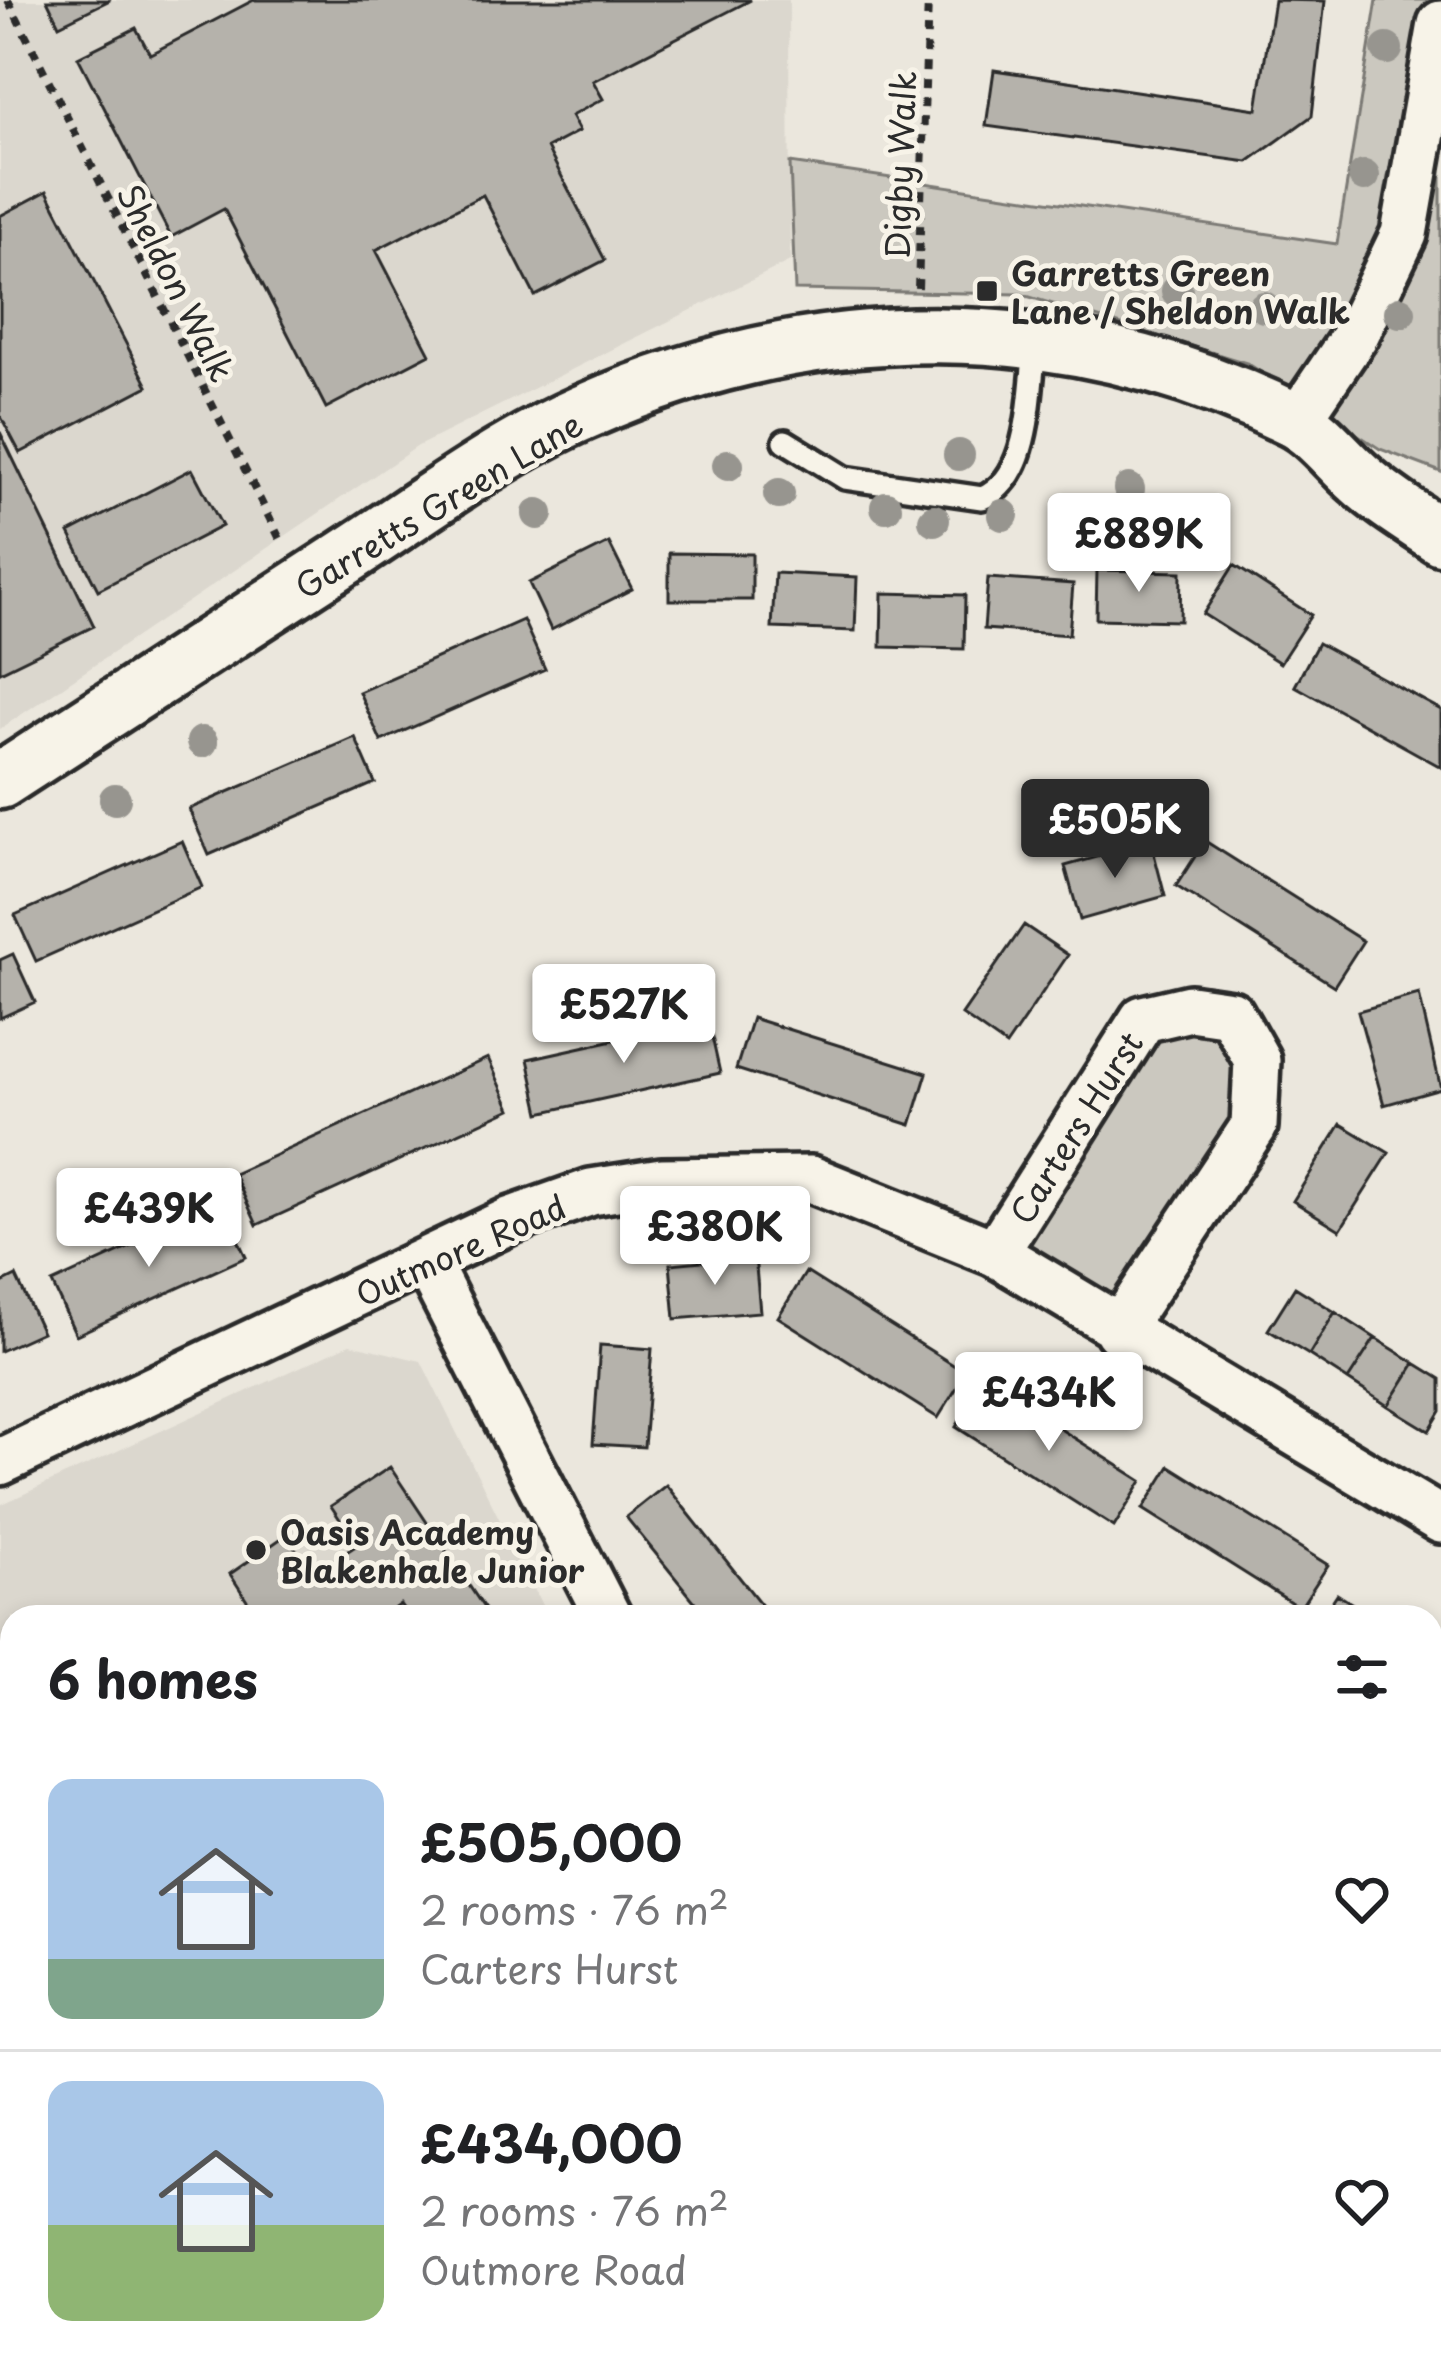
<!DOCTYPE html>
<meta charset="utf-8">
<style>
:root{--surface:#fff;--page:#f2f2f2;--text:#202124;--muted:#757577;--line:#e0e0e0;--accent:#2b2b2b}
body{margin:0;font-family:"Playpen Sans",sans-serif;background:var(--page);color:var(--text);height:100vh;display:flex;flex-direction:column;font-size:45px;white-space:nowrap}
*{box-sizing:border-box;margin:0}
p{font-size:39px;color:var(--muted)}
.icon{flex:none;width:66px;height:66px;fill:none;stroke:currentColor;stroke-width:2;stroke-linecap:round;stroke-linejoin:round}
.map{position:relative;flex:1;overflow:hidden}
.side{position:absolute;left:0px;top:1605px;width:1443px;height:771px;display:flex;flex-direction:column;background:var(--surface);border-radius:36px 36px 0 0;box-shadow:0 6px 18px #0003}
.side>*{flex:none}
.price{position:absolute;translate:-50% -102px;padding:0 27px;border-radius:12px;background:#fff;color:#222;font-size:39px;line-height:78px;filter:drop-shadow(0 3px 6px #0008)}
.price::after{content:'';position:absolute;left:50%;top:72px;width:36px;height:27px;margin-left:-18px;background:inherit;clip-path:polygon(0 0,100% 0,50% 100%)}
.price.on{background:var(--accent);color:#fff}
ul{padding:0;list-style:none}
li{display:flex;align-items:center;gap:36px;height:300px;padding:0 48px}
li+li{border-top:3px solid var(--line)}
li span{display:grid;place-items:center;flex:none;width:336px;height:240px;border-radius:24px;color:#555}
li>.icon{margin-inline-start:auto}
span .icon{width:144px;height:144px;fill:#fffc;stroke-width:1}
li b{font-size:51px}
h2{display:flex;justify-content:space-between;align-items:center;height:144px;padding:0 48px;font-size:51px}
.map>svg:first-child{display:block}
.built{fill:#dbd7ce}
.green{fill:#cbc8bf;stroke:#7b7a75;stroke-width:3}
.building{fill:#b5b2ab;stroke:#2b2b2b;stroke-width:3}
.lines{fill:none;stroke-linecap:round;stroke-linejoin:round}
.service-casing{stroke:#2b2b2b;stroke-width:30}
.minor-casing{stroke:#2b2b2b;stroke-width:54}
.tertiary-casing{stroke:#2b2b2b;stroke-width:63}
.path{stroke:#2b2b2b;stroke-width:8;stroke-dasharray:9 9;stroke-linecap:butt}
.service{stroke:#f7f3e8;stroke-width:21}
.minor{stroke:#f7f3e8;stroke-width:45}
.tertiary{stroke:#f7f3e8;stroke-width:54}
.tree{fill:#97958f}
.poi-dot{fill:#2b2b2b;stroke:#f7f3e8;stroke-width:4.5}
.labels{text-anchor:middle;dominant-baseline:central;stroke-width:10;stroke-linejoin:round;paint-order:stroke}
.street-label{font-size:33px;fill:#2b2b2b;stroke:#f7f3e8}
.poi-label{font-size:33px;font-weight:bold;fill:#2b2b2b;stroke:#f7f3e8;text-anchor:start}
</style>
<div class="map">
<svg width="1441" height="2374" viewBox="0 0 1441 2374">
<rect width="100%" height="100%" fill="#ebe7dd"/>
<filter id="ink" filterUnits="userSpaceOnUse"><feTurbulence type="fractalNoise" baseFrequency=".00833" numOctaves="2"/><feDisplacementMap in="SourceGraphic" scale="24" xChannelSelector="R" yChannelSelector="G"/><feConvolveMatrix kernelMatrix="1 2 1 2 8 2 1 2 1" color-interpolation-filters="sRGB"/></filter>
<g filter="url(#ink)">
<path class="built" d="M0,0H789L790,261L418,446L0,729Z
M350,1344L421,1361L548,1617H12V2364H50L39,2374H0V1505Z"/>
<path class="green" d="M1377,0H1441V472L1380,449L1247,363L1020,294L795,290L790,163L1337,244Z
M1231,1014L1254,1126L1118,1331L995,1253L1143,1019Z"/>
<path class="building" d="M47,0H110L59,25Z
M254,0H751L593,81L603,99L571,116L579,131L547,148L605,260L535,296L483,195L376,250L430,354L326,408L224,209L171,237L78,57L136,28L150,54Z
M1274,0L1325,1L1312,116L1248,162L986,126L994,70L1257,109Z
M47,191L148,386L20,453L0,415V216Z
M0,432L94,626L0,672Z
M192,469L222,526L98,590L69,533Z
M609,543L632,589L551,630L529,583Z
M669,553L752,554V600H669Z
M1234,565L1311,615L1280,663L1203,614Z
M1097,570L1181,572L1180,621L1096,619Z
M775,573L857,577L855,631L772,628Z
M988,578L1073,584L1069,635L984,629Z
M882,593L965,595L964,649L881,647Z
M523,620L545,669L381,741L359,692Z
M1318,643L1441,710V767L1295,686Z
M355,737L375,783L209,855L189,809Z
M182,841L202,887L36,961L15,915Z
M1205,841L1363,941L1334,986L1176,886Z
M1151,842L1165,896L1080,920L1065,866Z
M1024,925L1068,955L1006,1046L962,1015Z
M13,954L35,1002L0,1018V960Z
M1419,994L1441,1089L1384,1105L1358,1011Z
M752,1018L927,1073L911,1125L736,1069Z
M708,1019L720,1073L540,1113L528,1059Z
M488,1058L511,1109L257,1225L234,1174Z
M1341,1124L1389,1153L1340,1230L1293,1201Z
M222,1205L246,1257L76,1335L52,1283Z
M755,1256L760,1312L675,1319L670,1264Z
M806,1272L966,1373L938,1418L778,1317Z
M16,1276L42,1332L0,1351V1284Z
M1295,1287L1335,1312L1309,1355L1268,1330Z
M1335,1312L1375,1338L1348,1380L1309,1355Z
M1375,1338L1415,1363L1388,1406L1348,1380Z
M600,1345L652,1349L644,1447L593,1444Z
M1415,1363L1441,1379V1411L1429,1431L1388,1406Z
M985,1381L1142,1481L1114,1527L956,1427Z
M1170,1466L1328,1565L1300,1608L1143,1509Z
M390,1467L490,1617H409L400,1604L382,1617H258L230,1574L286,1535L313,1574L357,1545L331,1506Z
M666,1485L771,1617H707L626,1517Z
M1337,1594L1373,1617H1322Z
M1431,1654L1441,1660V1731L1431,1725Z
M0,1655L12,1678V1857L0,1834Z
M12,1912V1985L0,1991V1918Z
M1431,2090L1441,2098V2131L1431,2144Z
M0,2308L12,2331V2339L0,2345Z
M318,2364H353L344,2374H329Z
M379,2364H433L444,2374H370Z
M736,2364H813L824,2374H747Z"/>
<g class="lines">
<g class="service-casing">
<path id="service" d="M785,441L845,478L982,498C1033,477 1028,391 1036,343"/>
</g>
<g class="minor-casing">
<path id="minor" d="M1297,421L1356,334L1404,234L1441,24
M995,1253L1143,1019L1190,1008L1231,1014L1257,1060L1254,1126L1118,1331
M426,1261L608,1617
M0,1462L509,1221L591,1192L662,1181L811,1179L995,1253L1441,1520
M1431,2248L1441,2255
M582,2364L593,2374"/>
</g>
<g class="tertiary-casing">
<path id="tertiary" d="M0,781C112,709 223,636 335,564C415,513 496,451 582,413C814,310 1062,307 1292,419C1317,431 1339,461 1360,479C1384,501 1414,519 1441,537"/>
</g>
<path class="path" d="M8,0L283,545
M918,288L928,0"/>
<use href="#service" class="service"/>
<use href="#minor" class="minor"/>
<use href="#tertiary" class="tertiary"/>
</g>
<g class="tree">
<circle cx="1387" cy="49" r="16"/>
<circle cx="1364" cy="176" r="16"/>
<circle cx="1177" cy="291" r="16"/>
<circle cx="1264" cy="307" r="16"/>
<circle cx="1400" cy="312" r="16"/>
<circle cx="959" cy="455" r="16"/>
<circle cx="728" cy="465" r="16"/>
<circle cx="1129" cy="489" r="16"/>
<circle cx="779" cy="494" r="16"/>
<circle cx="886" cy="507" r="16"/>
<circle cx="538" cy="514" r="16"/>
<circle cx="1003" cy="515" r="16"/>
<circle cx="934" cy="520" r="16"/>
<circle cx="202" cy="742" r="16"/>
<circle cx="115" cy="799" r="16"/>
</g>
</g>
<g class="poi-dot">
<rect x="975" y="279" width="24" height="24" rx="6"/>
<circle cx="256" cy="1550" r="12"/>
</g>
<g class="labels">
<g class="street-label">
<text transform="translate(899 165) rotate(-88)">Digby Walk</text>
<text transform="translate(177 282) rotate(63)">Sheldon Walk</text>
<text transform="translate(438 504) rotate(-31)">Garretts Green Lane</text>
<text transform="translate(1075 1127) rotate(-58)">Carters Hurst</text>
<text transform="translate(460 1249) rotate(-24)">Outmore Road</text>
</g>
<g class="poi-label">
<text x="1011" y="272">Garretts Green<tspan x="1011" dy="38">Lane / Sheldon Walk</tspan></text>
<text x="280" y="1531">Oasis Academy<tspan x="280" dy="38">Blakenhale Junior</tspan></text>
</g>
</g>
</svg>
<b class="price" style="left:1139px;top:595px">£889K</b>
<b class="price on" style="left:1115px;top:881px">£505K</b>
<b class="price" style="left:624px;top:1066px">£527K</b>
<b class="price" style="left:149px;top:1270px">£439K</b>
<b class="price" style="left:715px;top:1288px">£380K</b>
<b class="price" style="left:1049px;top:1454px">£434K</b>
<section class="side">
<h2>6 homes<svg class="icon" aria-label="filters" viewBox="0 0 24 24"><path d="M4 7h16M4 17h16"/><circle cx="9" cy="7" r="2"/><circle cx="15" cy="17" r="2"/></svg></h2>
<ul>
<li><span style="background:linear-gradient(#a9c7e8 75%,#7fa58c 0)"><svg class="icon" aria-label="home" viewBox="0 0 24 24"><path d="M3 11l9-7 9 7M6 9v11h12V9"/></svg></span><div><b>£505,000</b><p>2 rooms · 76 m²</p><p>Carters Hurst</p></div><svg class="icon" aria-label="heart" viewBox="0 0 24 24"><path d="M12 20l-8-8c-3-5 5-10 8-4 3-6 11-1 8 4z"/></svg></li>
<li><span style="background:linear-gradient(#a9c7e8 60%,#8fb573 0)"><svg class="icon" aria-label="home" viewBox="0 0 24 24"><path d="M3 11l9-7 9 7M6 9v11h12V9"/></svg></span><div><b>£434,000</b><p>2 rooms · 76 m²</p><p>Outmore Road</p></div><svg class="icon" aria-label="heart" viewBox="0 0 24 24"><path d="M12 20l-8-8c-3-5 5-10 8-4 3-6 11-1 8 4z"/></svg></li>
</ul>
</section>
</div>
